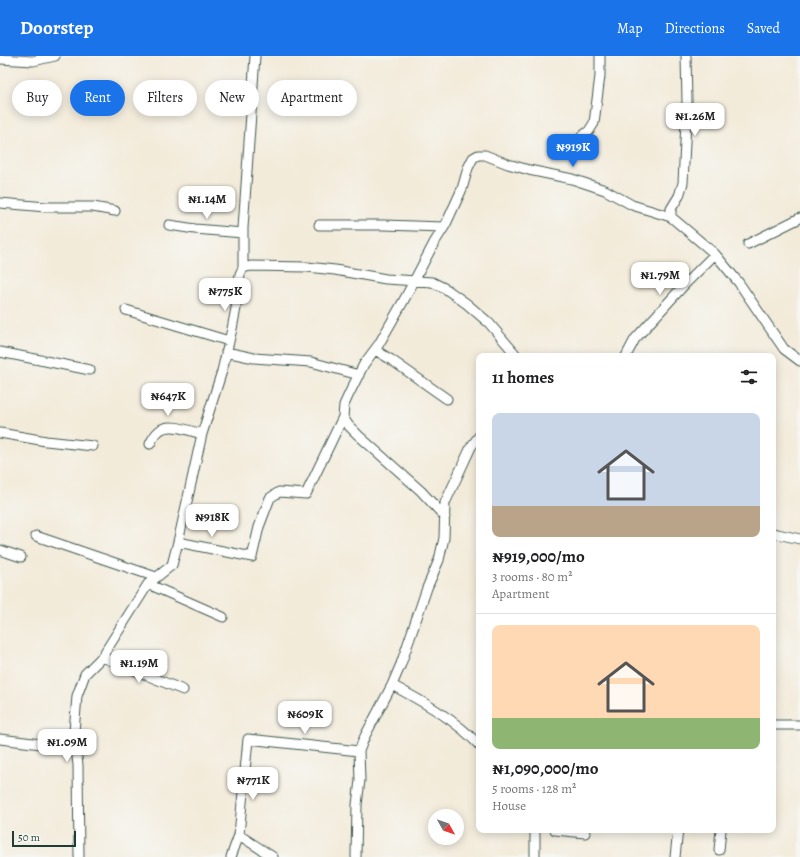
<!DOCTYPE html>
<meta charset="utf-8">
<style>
:root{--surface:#fff;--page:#f6f6f6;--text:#202124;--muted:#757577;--line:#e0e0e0;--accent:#1a73e8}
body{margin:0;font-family:Alegreya,serif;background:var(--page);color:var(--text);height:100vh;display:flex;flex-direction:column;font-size:15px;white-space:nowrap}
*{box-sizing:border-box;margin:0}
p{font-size:13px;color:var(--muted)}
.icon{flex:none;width:22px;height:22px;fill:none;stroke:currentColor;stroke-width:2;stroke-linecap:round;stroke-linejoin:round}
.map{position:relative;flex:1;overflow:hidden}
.sheet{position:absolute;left:476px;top:297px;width:300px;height:480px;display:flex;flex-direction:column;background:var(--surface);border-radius:8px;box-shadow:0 2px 10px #0003}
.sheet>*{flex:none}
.guide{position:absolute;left:12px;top:24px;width:380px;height:36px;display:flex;gap:8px}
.needle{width:26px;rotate:130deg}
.buttons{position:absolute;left:428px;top:753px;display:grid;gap:8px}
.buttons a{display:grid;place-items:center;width:36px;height:36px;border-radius:50%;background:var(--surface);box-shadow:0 2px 10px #0003;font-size:20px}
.scale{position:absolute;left:12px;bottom:10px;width:64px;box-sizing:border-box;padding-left:4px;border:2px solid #1f3d34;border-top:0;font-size:11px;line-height:14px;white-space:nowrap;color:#1f3d34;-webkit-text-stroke:3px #f6f6f2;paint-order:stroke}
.price{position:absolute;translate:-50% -34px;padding:0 9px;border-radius:8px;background:#fff;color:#222;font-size:13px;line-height:26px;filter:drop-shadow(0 1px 2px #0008)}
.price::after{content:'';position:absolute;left:50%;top:24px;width:12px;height:9px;margin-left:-6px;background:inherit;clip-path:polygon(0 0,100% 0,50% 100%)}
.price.on{background:var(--accent);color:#fff}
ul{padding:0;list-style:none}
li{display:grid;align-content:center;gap:8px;height:212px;padding:0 16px}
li+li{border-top:1px solid var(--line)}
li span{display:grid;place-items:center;height:124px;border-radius:8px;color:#555}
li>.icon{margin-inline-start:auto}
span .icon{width:72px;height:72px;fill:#fffc;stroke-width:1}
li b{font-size:17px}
h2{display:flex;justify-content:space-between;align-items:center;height:48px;padding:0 16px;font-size:17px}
.chip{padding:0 14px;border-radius:18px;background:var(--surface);box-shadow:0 2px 10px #0003;font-size:14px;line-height:36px}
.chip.on{background:var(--accent);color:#fff}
header{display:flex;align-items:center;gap:24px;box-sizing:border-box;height:56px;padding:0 20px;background:var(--accent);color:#fff}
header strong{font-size:19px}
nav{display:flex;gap:22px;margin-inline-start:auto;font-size:14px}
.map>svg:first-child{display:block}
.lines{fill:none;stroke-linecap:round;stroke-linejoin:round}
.street-casing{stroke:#3f574d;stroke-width:11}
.street{stroke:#fff;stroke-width:9}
</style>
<header>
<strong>Doorstep</strong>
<nav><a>Map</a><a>Directions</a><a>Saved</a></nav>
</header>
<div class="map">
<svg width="800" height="801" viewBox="0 0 800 801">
<rect width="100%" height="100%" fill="#f6f6f2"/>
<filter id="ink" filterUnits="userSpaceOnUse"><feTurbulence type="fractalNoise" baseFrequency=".025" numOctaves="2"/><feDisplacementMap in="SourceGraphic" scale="8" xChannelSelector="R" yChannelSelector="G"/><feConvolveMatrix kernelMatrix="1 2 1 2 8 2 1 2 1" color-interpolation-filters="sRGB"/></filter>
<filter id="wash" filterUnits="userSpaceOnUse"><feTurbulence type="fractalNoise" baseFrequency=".012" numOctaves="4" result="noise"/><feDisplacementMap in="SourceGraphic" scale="16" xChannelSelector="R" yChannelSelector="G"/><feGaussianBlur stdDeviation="0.9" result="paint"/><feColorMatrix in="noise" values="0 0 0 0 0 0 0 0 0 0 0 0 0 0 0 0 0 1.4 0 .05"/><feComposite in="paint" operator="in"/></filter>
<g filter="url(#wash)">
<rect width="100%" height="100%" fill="#f3ebda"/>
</g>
<g filter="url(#ink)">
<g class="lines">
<g class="street-casing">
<path id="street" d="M0,3L33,5L55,0
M582,80L589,75L594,67L600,20V0
M0,147L46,151H93L115,155
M671,161V153L679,140L683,127L687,45L686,0
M169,169L195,173L243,177
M319,169H384L444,171
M748,188L800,162
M243,212V172L255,0
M126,254L229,285
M375,294L390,303L447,343
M0,296L90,314
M226,296L254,302L311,306L359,319
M626,300L635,283L686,227L715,198
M0,377L46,385L93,390
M150,388C152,384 154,379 159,375C169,366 190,375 202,378
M445,461L421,435L358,379L348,369L343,361L344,349L349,338L364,308L379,288L404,244L434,187L446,168L462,133L468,112L473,102L478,99H485L508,108L529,114L572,123L605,134L632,149L671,161L715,198L739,227L784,293L800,305
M773,477L800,483
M36,480L156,521
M178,486L202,378L222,315L232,273L236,252L240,218L243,212L251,210L307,211L335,214L386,223L432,226L446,233L467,248L489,267L517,300
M0,494L21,501
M148,528L223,561
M102,601L183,634
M392,629C423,646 455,663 479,689
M773,669H800
M0,683L41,688L75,686
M555,774L585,777
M239,779L273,801
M719,794L721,774
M79,801L78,709L74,676L77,640L85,618L102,601L148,528L172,509L178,486L252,501L259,471L270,442L279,436L306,438L343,361
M231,801L239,779L248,683L359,695
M356,801L357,749L360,724L359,695L365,680L392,629L401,608L427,532L439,504L444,482L445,447L471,391L479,380
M535,801V774
M675,801L678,774"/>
</g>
<use href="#street" class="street"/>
</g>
</g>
</svg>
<div class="buttons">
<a><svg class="needle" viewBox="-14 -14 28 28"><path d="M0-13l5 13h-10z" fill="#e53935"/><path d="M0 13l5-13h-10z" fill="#757577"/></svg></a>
</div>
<div class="scale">50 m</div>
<b class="price" style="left:695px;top:81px">₦1.26M</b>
<b class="price on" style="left:573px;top:112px">₦919K</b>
<b class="price" style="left:207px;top:164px">₦1.14M</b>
<b class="price" style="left:660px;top:240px">₦1.79M</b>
<b class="price" style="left:225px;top:256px">₦775K</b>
<b class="price" style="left:168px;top:361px">₦647K</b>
<b class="price" style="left:212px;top:482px">₦918K</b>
<b class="price" style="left:139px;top:628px">₦1.19M</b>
<b class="price" style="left:305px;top:679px">₦609K</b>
<b class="price" style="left:67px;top:707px">₦1.09M</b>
<b class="price" style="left:253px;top:745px">₦771K</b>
<div class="guide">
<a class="chip">Buy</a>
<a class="chip on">Rent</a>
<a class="chip">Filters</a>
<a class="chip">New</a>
<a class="chip">Apartment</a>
</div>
<section class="sheet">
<h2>11 homes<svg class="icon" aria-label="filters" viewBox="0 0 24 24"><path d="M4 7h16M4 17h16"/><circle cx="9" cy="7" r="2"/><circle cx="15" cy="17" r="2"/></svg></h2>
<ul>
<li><span style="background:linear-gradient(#c9d6e8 75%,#b9a48a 0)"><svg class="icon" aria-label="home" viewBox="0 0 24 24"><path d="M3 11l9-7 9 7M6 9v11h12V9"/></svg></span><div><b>₦919,000/mo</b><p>3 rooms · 80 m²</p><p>Apartment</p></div></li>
<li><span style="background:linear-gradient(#ffd9b3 75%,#8fb573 0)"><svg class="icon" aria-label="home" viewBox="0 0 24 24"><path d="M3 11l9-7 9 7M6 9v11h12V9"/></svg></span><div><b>₦1,090,000/mo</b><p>5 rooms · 128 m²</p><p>House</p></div></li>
</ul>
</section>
</div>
